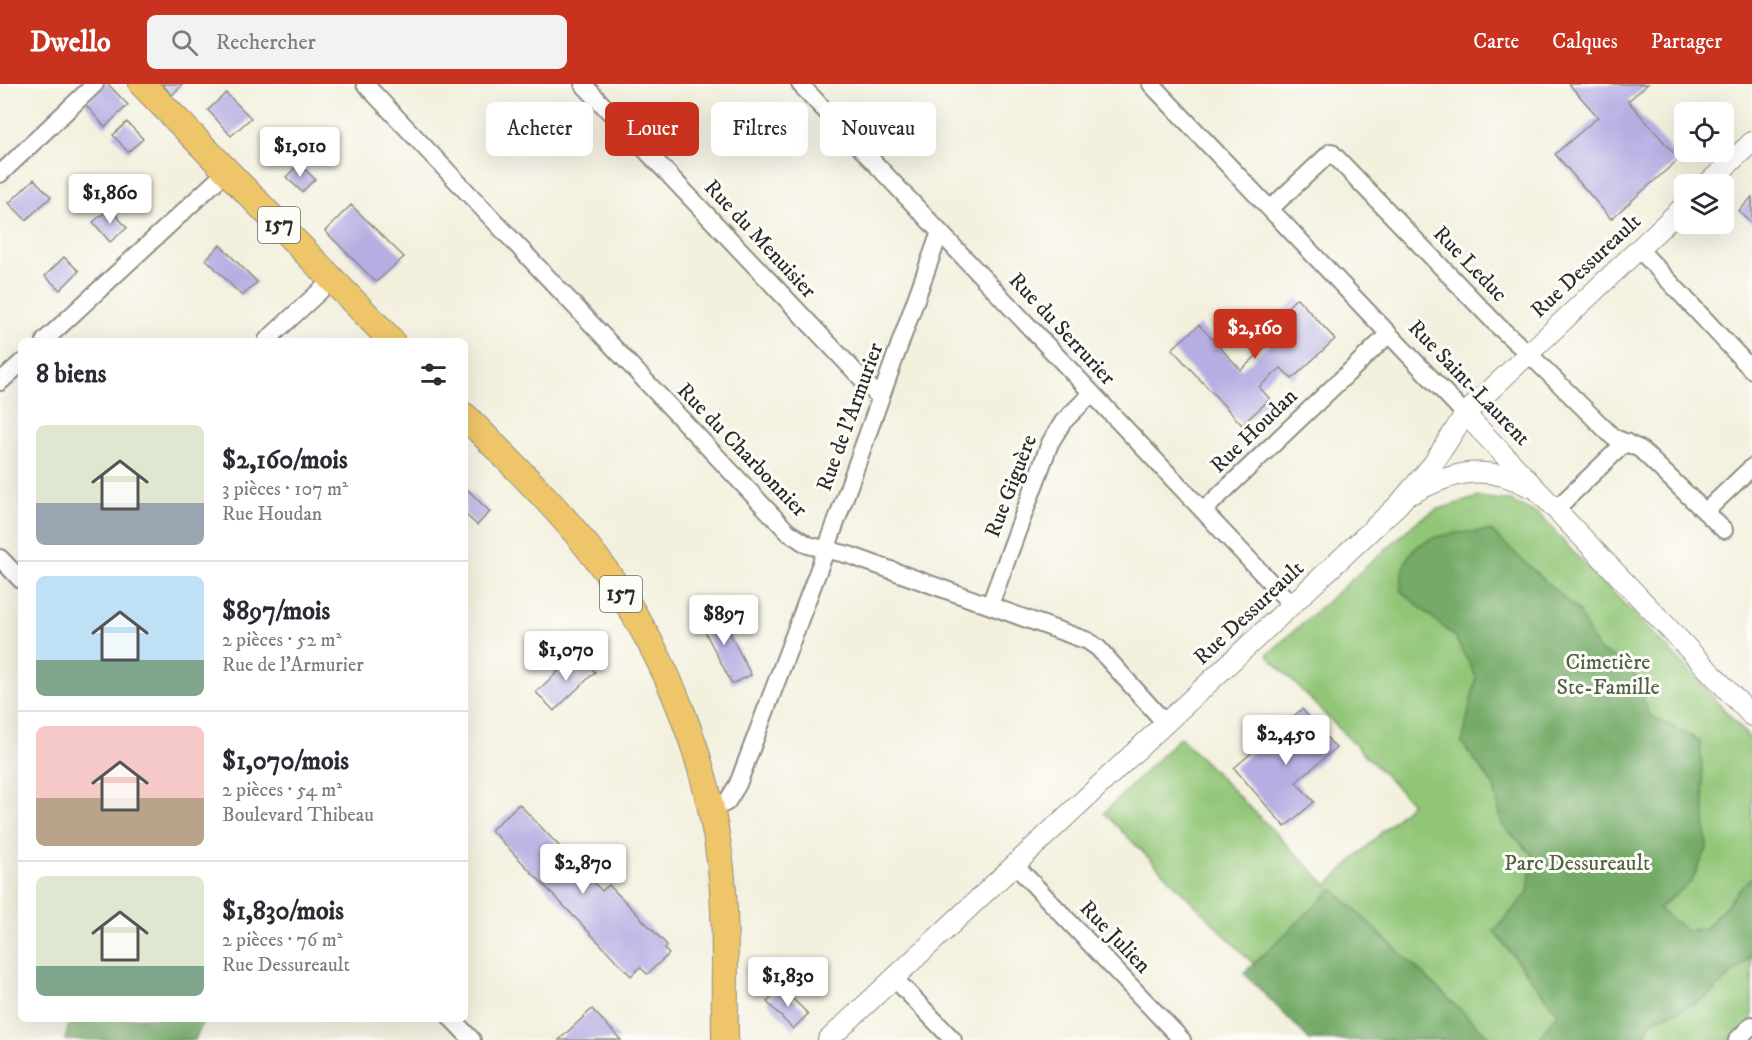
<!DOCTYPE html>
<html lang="fr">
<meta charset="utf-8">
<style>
:root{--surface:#fff;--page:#f2f2f3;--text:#2b2b33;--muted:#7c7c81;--line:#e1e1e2;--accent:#c8321e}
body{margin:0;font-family:"IM FELL DW Pica",serif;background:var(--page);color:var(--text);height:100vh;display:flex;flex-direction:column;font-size:22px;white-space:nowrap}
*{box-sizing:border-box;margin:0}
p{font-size:20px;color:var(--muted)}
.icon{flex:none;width:33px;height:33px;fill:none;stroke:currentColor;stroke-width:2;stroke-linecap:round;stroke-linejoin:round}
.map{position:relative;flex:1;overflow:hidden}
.details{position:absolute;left:18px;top:254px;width:450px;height:684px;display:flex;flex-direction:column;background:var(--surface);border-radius:9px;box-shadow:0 6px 24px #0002}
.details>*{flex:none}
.top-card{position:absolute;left:486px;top:18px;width:570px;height:54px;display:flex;gap:12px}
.tools{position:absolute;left:1674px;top:18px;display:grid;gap:12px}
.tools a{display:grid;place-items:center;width:60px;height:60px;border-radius:9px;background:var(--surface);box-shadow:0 6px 24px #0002;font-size:30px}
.price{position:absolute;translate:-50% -51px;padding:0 14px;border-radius:6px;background:#fff;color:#222;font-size:20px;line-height:39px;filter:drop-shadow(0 2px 3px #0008)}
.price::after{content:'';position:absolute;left:50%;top:36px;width:18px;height:14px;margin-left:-9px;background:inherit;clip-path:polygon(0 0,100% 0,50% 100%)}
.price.current{background:var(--accent);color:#fff}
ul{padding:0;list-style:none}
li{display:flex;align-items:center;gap:18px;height:150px;padding:0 18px}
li+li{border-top:2px solid var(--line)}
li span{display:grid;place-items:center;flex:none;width:168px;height:120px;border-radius:9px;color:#555}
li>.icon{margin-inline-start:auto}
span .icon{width:72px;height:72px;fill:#fffc;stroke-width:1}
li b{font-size:26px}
h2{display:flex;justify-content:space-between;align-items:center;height:72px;padding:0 18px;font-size:26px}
.pill{padding:0 21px;border-radius:9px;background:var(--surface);box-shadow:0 6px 24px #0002;font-size:21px;line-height:54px}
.pill.current{background:var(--accent);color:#fff}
header{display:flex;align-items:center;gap:36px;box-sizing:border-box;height:84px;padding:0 30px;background:var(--accent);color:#fff}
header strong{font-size:28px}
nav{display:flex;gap:33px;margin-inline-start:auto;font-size:21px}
.search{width:420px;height:54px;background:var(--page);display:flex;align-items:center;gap:15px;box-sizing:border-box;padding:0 21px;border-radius:9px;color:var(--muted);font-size:22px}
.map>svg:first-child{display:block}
.green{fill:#92c677;stroke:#5e7851;stroke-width:1.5}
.forest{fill:#75ab68;stroke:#506b4a;stroke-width:1.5}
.building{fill:#b6aee3}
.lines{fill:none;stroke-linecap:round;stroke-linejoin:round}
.minor-casing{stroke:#8f8e84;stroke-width:20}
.tertiary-casing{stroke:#8f8e84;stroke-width:22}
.primary-casing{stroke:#8f8e84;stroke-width:28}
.minor{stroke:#fff;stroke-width:16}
.tertiary{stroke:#fff;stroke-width:20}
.primary{stroke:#eec569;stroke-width:26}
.labels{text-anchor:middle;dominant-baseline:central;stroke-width:6;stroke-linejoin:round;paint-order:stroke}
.shield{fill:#fdfcf7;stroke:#6a6a68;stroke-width:1.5}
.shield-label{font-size:21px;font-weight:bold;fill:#2b2b2b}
.street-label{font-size:22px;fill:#2b2b2b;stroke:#fdfcf7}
.park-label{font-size:22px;fill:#4f6146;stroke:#fdfcf7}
</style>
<header>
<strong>Dwello</strong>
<div class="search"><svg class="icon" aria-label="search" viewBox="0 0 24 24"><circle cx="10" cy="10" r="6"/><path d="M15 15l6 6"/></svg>Rechercher</div>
<nav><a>Carte</a><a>Calques</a><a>Partager</a></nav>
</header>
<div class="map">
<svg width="1752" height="956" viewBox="0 0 1752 956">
<rect width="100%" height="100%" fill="#fdfcf7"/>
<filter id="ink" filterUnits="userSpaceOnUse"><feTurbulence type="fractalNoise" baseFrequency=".0167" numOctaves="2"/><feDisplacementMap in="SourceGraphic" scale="12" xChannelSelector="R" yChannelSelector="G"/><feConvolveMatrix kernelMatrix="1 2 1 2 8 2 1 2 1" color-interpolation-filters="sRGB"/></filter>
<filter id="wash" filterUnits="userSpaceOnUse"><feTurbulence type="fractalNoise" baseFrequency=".008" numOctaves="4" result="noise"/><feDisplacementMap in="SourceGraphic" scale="24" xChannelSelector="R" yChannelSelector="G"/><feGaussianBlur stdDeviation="1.35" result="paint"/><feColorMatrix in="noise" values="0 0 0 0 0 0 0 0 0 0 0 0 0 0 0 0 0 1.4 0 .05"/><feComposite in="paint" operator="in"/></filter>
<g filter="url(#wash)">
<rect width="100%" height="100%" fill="#f3f0de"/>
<path class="green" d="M1478,413L1511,417L1540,431L1572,467L1694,591L1752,657V939L1734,956H1329L1104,729L1180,653L1327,801L1412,719L1267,571L1416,438L1436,426Z"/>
<path class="forest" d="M1491,447L1578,527L1598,566L1631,581L1649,631L1700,657L1707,764L1692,797L1658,825L1686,846L1705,845L1748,796L1752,794V872L1704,915L1652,937L1642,956H1538L1558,929L1494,847L1528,809L1532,770L1502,741L1494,702L1462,659L1476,593L1455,553L1401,507C1402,498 1401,487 1405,479C1419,447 1462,448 1491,447Z
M1333,805L1492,956H1310L1244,889Z
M70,934H204V935L195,956H65Z"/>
<g id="blocks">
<path class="building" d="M104,0H108L128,21L105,43L85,20Z
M162,0H183L172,11Z
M1569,0H1648L1628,17L1679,75L1611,135L1555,70L1598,33Z
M226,9L251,34L231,52L208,26Z
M127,38L143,55L128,68L113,51Z
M299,80L315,95L302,108L286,93Z
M34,95L51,113L26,136L9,119Z
M1752,113V140L1739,127Z
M351,121L404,173L376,198L325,147Z
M110,124L127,144L110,158L93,138Z
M220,161L257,198L242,212L206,175Z
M64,173L79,187L60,206L45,192Z
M1297,214L1335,255L1292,295L1281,284L1259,303L1270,315L1242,341L1172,265L1199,241L1241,286L1276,254L1266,243Z
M465,403L490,428L477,441L465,430Z
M717,524L751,591L732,600L698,534Z
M578,569L595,588L554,627L536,608Z
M1302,625L1336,664L1296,698L1314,718L1285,743L1234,684Z
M519,720L602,807L609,801L667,861L665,866L669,870L647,890L640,883L631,892L491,746Z
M782,904L808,930L793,945L767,918Z
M592,925L621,956H559Z"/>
</g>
</g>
<g filter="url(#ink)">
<use href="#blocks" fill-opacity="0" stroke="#8f8e84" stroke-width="1.5"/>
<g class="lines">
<g class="minor-casing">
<path id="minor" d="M365,0L788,448L808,461L849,471L1088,557L1098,564L1166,640
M583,0L880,314
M800,0L1292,521
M1151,0L1465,330
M0,90L95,0
M1270,125L1331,68L1499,243L1528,269L1613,353L1640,365L1724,446
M1639,165L1752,286
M45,256L227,87
M267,256L332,196
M0,298L21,279
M1556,425L1626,358
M1203,427L1389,250
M1706,427L1752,383
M0,474L21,496
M990,521L1050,359L1063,338L1092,309
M712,726L727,718L738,700L826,466L940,148
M1015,781L1182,956
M894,894L953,956
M451,934L472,956
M1737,956L1752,941"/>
</g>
<g class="tertiary-casing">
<path id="tertiary" d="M1707,100L1752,58
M1465,330L1752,632
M1413,409C1454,387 1486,379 1530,403
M828,956L1398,421L1433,380L1465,330L1684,122"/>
</g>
<g class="primary-casing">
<path id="primary" d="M142,0L391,256
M465,332C515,383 567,432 608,490C668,575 709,680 721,784C727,841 724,899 725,956"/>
</g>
<use href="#minor" class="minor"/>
<use href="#tertiary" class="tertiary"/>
<use href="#primary" class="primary"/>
</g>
</g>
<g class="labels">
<g class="shield">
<rect x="258" y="123" width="42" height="36" rx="4.5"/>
<rect x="600" y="492" width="42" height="36" rx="4.5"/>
</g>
<g class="shield-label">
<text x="279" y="141">157</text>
<text x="621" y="510">157</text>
</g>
<g class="street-label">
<text transform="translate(760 155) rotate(47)">Rue du Menuisier</text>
<text transform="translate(1470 180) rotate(46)">Rue Leduc</text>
<text transform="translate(1586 182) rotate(-43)">Rue Dessureault</text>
<text transform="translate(1062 245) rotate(47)">Rue du Serrurier</text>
<text transform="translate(1469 299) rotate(46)">Rue Saint-Laurent</text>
<text transform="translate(850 333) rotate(-70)">Rue de l'Armurier</text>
<text transform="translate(1254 347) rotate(-44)">Rue Houdan</text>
<text transform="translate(742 366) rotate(46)">Rue du Charbonnier</text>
<text transform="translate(1011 402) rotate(-69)">Rue Giguère</text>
<text transform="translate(1249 529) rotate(-43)">Rue Dessureault</text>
<text transform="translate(1115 853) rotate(46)">Rue Julien</text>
</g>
<g class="park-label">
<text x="1608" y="578">Cimetière<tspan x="1608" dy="25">Ste-Famille</tspan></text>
<text x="1577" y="779">Parc Dessureault</text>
</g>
</g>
</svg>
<div class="tools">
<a><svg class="icon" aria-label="locate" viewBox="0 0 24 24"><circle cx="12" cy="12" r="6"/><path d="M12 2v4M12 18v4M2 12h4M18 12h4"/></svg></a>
<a><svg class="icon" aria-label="layers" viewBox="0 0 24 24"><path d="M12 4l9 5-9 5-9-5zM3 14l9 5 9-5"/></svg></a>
</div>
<b class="price" style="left:300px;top:94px">$1,010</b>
<b class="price" style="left:110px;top:141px">$1,860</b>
<b class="price current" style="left:1255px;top:276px">$2,160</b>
<b class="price" style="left:724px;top:562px">$897</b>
<b class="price" style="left:566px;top:598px">$1,070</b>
<b class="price" style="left:1286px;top:682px">$2,450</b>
<b class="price" style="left:583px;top:811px">$2,870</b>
<b class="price" style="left:788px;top:924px">$1,830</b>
<div class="top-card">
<a class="pill">Acheter</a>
<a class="pill current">Louer</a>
<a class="pill">Filtres</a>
<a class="pill">Nouveau</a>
</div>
<section class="details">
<h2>8 biens<svg class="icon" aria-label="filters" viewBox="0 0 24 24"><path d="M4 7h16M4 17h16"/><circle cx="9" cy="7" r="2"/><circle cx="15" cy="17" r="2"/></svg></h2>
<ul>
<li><span style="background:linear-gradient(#dfe7d0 65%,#9aa5b1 0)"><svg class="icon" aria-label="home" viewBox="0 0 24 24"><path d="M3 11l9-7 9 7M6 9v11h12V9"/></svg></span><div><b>$2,160/mois</b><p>3 pièces · 107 m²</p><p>Rue Houdan</p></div></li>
<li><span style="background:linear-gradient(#bfe0f5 70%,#7fa58c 0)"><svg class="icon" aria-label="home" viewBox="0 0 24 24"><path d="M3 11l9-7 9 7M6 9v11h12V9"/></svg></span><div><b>$897/mois</b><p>2 pièces · 52 m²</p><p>Rue de l'Armurier</p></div></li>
<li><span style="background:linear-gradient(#f6c9c9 60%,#b9a48a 0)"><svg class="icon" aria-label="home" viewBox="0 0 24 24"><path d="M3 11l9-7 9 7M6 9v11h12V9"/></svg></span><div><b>$1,070/mois</b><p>2 pièces · 54 m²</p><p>Boulevard Thibeau</p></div></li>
<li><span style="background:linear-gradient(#dfe7d0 75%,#7fa58c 0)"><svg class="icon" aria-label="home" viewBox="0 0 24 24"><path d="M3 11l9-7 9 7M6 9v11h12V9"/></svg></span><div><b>$1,830/mois</b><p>2 pièces · 76 m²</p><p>Rue Dessureault</p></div></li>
</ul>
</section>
</div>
